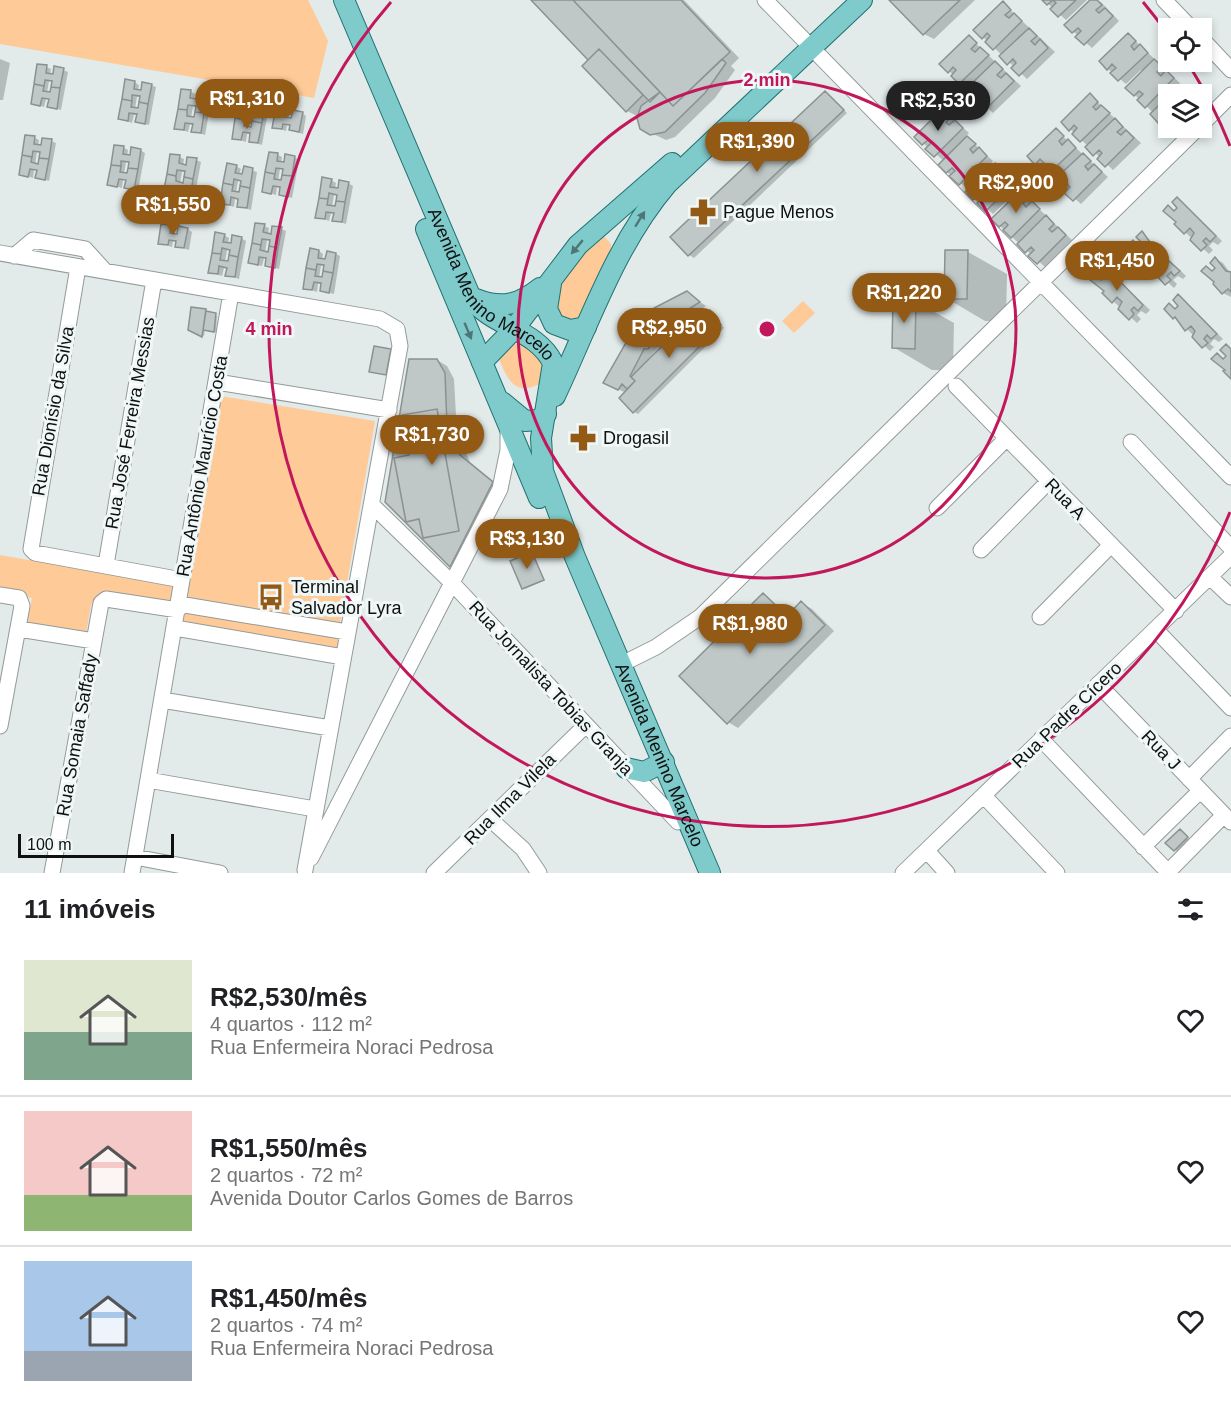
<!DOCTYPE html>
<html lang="pt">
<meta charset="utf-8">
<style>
:root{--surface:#fff;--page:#f6f6f6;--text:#202124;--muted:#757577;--line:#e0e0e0;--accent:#935a15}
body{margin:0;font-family:Arial,sans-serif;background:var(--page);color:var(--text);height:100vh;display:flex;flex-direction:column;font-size:22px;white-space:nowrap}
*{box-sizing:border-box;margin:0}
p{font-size:20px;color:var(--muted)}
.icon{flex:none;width:33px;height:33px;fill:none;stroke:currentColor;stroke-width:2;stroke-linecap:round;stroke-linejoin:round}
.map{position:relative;height:873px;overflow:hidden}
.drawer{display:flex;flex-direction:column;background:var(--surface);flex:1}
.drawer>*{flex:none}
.fabs{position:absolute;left:1158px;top:18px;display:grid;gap:12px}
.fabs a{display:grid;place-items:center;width:54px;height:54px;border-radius:0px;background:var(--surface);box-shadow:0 3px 9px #0003;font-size:30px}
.scale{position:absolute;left:18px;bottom:15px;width:156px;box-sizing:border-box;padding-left:6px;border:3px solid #0f1111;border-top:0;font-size:16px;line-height:21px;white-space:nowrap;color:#0f1111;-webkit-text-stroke:4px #eff7f7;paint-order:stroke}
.price{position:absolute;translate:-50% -51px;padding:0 14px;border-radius:21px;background:var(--accent);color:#fff;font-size:20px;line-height:39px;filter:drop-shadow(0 2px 3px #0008)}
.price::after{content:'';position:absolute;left:50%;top:36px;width:18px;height:14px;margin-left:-9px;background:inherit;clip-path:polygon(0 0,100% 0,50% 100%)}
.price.selected{background:#222;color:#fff}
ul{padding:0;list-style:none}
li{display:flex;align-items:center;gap:18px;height:150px;padding:0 24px}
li+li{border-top:2px solid var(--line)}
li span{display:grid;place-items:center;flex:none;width:168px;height:120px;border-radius:0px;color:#555}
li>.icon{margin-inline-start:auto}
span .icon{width:72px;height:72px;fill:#fffc;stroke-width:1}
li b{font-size:26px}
h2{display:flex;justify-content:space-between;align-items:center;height:72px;padding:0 24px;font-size:26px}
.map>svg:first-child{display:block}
.green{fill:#feca97}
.shadow{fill:#0003;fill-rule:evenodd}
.building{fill:#bfc7c7;stroke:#8a9291;stroke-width:1.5}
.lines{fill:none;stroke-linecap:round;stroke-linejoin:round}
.minor-casing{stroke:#939b9a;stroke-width:17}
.major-casing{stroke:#217272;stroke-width:22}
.minor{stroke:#fff;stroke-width:15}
.major{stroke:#7fcaca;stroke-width:20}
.oneway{fill:#4d7777}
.ring{fill:none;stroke:#c2185b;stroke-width:3}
.labels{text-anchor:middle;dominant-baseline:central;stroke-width:6;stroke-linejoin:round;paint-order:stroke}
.poi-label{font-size:18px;fill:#0f1111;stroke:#eff7f7;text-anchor:start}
.street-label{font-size:18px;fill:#0f1111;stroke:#eff7f7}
.centre{fill:#c2185b;stroke:#eff7f7;stroke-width:3}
.ring-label{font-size:18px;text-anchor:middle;font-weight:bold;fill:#c2185b;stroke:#eff7f7;stroke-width:6;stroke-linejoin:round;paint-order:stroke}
</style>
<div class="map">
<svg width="1231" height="873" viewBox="0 0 1231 873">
<rect width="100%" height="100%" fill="#e2eaea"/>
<path class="green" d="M0,0H308L328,41L314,98L0,44Z
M597,234L604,236L611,244V252L578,321L554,318L555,288Z
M803,301L815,313L794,333L782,321Z
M512,344H525L545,361L544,381C514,400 507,378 497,354Z
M220,396L375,421L339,629L181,600Z
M0,555L176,586L172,605L96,597L91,605L85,639L26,629L32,598L0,592Z
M181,610L342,638L340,653L179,624Z"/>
<path class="shadow" d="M533,0H684L739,58L731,66L735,70L715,98L675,137L666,140L643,129L640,113L637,116L627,111L590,60Z
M891,0H975L934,39L924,34Z
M1044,0H1087L1066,20Z
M1092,0L1101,2L1119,21L1092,48L1066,25Z
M1003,3L1055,52L1027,79L983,37Z
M1128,34L1180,83L1177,86L1190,94H1168V128H1186L1177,136L1135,95L1143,72L1141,70L1126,84L1108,69Z
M969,37L1021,86L993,113L949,71Z
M0,59L10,63L3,100H0Z
M46,67L51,69L50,75L63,70L68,72L61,110L49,106L50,100L46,99L44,107L32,103ZM49,81L53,82L51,94L47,93Z
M134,82L139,85L138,91L142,92L151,85L156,87L149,125L137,122L138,115H134L132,123L120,119ZM137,97H141L139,109H135Z
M190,91L195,94L194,100L198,101L207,94L212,97L205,135L193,131L194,125L190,124L188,132L176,128ZM193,106L197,107L195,119L191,118Z
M826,93L847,113L694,258L689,255L672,237Z
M1090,95L1141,143L1113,170L1070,129Z
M248,101L252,104L251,110L255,111L264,104L269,106L262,145L250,141L251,134H247L246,142L233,138ZM250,116L254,117L252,129L248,128Z
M944,110L969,133L966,136L993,161L967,188L947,172L944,161L916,137Z
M285,111L290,113L288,119L302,113L306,116L303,134L291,130L292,126L287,125L286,131L274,127Z
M1056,130L1108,177L1081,204L1036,164Z
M35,138L39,140L38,146L42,147L51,141L56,143L49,181L37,177L38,171L34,170L33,178L20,174ZM37,152L41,153L39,165H35Z
M124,148L128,150L127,156L140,150L145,153L138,191L126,187L127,181L123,180L122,188L109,184ZM126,162L130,163L128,175L124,174Z
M278,155L282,157L281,163L294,157L299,160L292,198L280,194L281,188L277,187L276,195L263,191ZM280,169L284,170L282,182L278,181Z
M179,157L184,159L183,166H187L196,160L201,162L194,200L182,196L183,190L179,189L177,197L165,194ZM182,172H186L184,184H180Z
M995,165L1020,188L993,214L967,192Z
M236,166L241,169L239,175L244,176L245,168L257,172L251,210L239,206L240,200L235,199L234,207L222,203ZM238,181L243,182L241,194L236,193Z
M331,180L336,183L335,189L339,190L348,183L353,186L346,224L334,220L335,214L331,213L329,221L317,217ZM334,195L338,196L336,208L332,207Z
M1021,192L1072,240L1045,267L1000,226Z
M1178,198L1222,241L1218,245L1213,242L1209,246L1213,250L1209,254L1185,232L1169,207L1176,211L1179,208Z
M264,226L269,228L268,235H272L281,229L286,231L279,269L267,265L268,259L264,258L262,266L250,263ZM267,240L271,241L269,253H265Z
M170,227L175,229L174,235L178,236L187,229L192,232L189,250L177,246V242L173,241L172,247L160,243Z
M1142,233L1186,276L1183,279L1178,276L1173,280L1177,284L1174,288L1141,258L1133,242L1140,246L1144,243Z
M224,235L229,238L228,244L232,245L241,238L246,241L239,279L227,275L228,269L224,268L222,276L210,272ZM227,250L231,251L229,263L225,262Z
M319,251L323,254L322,260L326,261L336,254L340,256L334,294L321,291L322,284H318L317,292L305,288ZM321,266H326L323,278H319Z
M968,252L1007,274L1006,321H985L946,298Z
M1216,259L1223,263L1231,274V297L1223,293L1207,268L1214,272L1217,268Z
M1105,267L1150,310L1146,314L1141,311L1137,315L1141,319L1137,323L1113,301L1096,276L1103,280L1107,277Z
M687,293L706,306L694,314L701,320L710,311L724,328L638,414L634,412L626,393L612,386ZM693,314L694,316L646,362L666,338L664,333Z
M1179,296L1223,339L1219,342L1214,339L1210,344L1214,347L1210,351L1174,317L1170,305L1177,309L1180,306Z
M915,301L954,323L953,370H932L893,347Z
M193,308L217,316L216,332L205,329L204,336L189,330Z
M390,350L388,375L371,372Z
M437,360L447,366L454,379L457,434L470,462L503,489L460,571L451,565L386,501Z
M532,554L545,580L525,589L523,588Z
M763,595L789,616L802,603L812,609L834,631L738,728L728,722Z
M1180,831L1192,841L1179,853L1168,843Z"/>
<path class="building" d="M531,0H573L660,92L650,102L599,49L588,60Z
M573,0H681L730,52L673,106Z
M889,0H960L923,35Z
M1042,0H1076L1058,17L1050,9L1056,3L1053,0L1047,5Z
M1090,0H1097L1102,5L1096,10L1099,13L1105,8L1113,16L1084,45L1075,37L1081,31L1078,28L1072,33L1064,25Z
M1003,1L1011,10L1005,15L1009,18L1014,13L1022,21L993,50L985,42L990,36L987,33L982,39L973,30Z
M1029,28L1037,36L1031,41L1035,45L1040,39L1048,48L1019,76L1011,68L1016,63L1013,59L1007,65L999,56Z
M1128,33L1136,41L1131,46L1134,50L1140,44L1148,53L1118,81L1110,73L1116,68L1112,64L1107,70L1099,61Z
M969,35L977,43L971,49L975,52L980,47L989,55L959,84L951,76L956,70L953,67L948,73L939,64Z
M599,49L643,95L626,112L582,66Z
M722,59L726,63L705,93L665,132L650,135L640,129L637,118L641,106L660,92L673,106Z
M1154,59L1163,67L1157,72L1161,76L1166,70L1174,78L1145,108L1137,100L1143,94L1139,91L1134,96L1125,88Z
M995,61L1003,69L997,75L1001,78L1006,73L1014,81L985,110L977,101L982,96L979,93L974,98L965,90Z
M37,64L47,65L46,73L53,74L54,66L64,68L60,88L51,87L52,81L45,80L44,86L34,84Z
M125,79L135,81L134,89L141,90L142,82L152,84L148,104L139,102L140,96L132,95V101L122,99Z
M34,84L44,86L43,91L50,92L51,87L60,88L57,109L47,107L49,99L42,98L40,106L31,104Z
M181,89L191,90L190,98L197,99L198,91L208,93L204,113L195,112L196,106L188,105L187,110L178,109Z
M825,91L844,110L688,256L670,237Z
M1090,93L1098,102L1093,107L1096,110L1101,105L1110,113L1080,142L1072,134L1077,128L1074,125L1069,131L1061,122Z
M1168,96V128H1175L1169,133L1162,126L1167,121L1164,117L1158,123L1150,114Z
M238,98L248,100L247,108L254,109L255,101L265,102L262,123L252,121L253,116L246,114L245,120L235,118Z
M122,99L132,101L131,107L138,108L139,102L148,104L145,124L135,122L137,114L129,113L128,121L118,119Z
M276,107L286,109L284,117L291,118L293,110L303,112L299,132L289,130L290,125L283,124L282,129L272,128Z
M943,108L952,116L946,122L949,125L955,120L963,128L934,157L925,149L931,143L928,140L922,145L914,137Z
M178,109L187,110V116L194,117L195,112L204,113L201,133L191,132L193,124L185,123L184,130L174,129Z
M235,118L245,120L244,126L251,127L252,121L262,123L258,143L249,142L250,133L243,132L241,140L232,139Z
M1115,118L1123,127L1117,132L1121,135L1126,130L1134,138L1105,167L1097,159L1102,153L1099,150L1093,156L1085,147Z
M1056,128L1064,136L1059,141L1062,145L1068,139L1076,148L1046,176L1038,168L1044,163L1040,159L1035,165L1027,156Z
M25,135L35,136L34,144L41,145L42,138L52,139L49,159L39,158L40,152L33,151L32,157L22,155Z
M967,136L976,144L970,149L973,153L979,147L987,156L959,185L949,176L955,171L952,168L946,173L938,165Z
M114,145L124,146L123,154L130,155L131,147L141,149L138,169L128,168L129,162L121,161V166L111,165Z
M269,152L278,153L277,161L284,162L285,154L295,156L292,176L282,175L283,169L276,168L275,174L265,172Z
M1083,153L1091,161L1085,166L1088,170L1094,164L1102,172L1073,201L1064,193L1070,187L1067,184L1061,190L1053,181Z
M170,154L180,155L179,163L186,165L187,157L197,158L193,179L184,177L185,171L177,170L176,176L167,174Z
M22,155L32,157L31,162L38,164L39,158L49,159L45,180L35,178L37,170L30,169L28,177L19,175Z
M227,163L237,165L235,173L242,174L244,166L253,168L250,188L240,186L241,181L234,179L233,185L223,183Z
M995,163L1003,171L997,177L1000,180L1006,175L1014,183L985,212L977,203L982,198L979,195L973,200L965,192Z
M111,165L121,166L120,172L127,173L128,168L138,169L134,190L124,188L126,180L119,179L117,187L107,185Z
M265,172L275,174L274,179L281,180L282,175L292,176L288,197L279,195L280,187L273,186L271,194L262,192Z
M167,174L176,176V181L183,183L184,177L193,179L190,199L180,197L182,189L174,188L173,196L163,194Z
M322,177L332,179L330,187L338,188L339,180L349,182L345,202L336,201L337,195L329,193L328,199L319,198Z
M223,183L233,185L232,191L239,192L240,186L250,188L247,208L237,207L238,199L231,197L230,205L220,204Z
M1021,190L1029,198L1023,203L1026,207L1032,201L1040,209L1011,238L1003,230L1008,225L1005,222L999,227L991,219Z
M1177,197L1216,236L1210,242L1206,238L1203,241L1207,245L1201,251L1190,240L1194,233L1190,228L1184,234L1174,224L1176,222L1163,211L1168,205L1174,211L1177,208L1172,202Z
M319,198L328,199L327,205L335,206L336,201L345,202L342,222L332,221L334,213L326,212L325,219L315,218Z
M1046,215L1054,224L1049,229L1052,232L1058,227L1066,235L1037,264L1028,256L1034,250L1031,247L1025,253L1017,244Z
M255,223L265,224L263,232L271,234L272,226L282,227L278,248L269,246L270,240L262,239L261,245L252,243Z
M161,224L171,225L170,233L177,234L178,226L188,228L184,248L175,247L176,241L169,240L168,245L158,244Z
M1142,231L1152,245L1154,244L1164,253L1162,255L1180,271L1174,276L1171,272L1167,276L1171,280L1165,285L1155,274L1158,268L1154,263L1148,268L1139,258L1140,257L1127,246L1133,240L1138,246L1142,243L1136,237Z
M215,232L225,234L223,242L231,243L232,235L242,237L238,257L229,255L230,250L222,248L221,254L212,253Z
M252,243L261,245L260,250L268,252L269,246L278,248L275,268L265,266L266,258L259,257L258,265L248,263Z
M310,248L319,250L318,258L325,259L327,251L336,253L333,273L323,271L324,265L317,264L316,270L306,268Z
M945,250H968L967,299H944Z
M212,253L221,254L220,260L228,261L229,255L238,257L235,277L225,276L227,268L219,266L218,274L208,273Z
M1215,257L1226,271L1231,272V292L1228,289L1222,294L1213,284L1214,282L1201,271L1206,266L1212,271L1215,268L1210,263Z
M1105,266L1143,305L1138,311L1134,307L1131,310L1134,314L1129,320L1118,309L1122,302L1117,297L1112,303L1102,293L1104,291L1090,280L1096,274L1101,280L1105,277L1099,271Z
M306,268L316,270L315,276L322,277L323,271L333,273L329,293L320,291L321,283L314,282L312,290L303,289Z
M687,291L700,302L657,329L659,333L648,349H644L630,376L635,381L627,389L622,384L618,390L603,383L631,334L644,340L649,332L638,322L652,309Z
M1178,294L1217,334L1211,339L1207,335L1204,339L1208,343L1202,348L1192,337L1195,331L1191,326L1185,331L1175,317L1173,319L1164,309L1169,303L1175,309L1178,306L1173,300Z
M893,299H916L915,349L892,348Z
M191,307L206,309L202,337L188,330Z
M710,310L721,325L633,413L619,398L635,381L631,377L695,313L700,319Z
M206,311L216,313L214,332L203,330Z
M1226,344L1231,349V379L1223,371L1225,370L1211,359L1217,353L1223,359L1226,356L1220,350Z
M374,346L391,349L386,375L369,372Z
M409,359H437L445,373L447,427L460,455L493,482L450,567L385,502Z
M437,409L459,531L423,538L419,519L406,522L394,458L409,455L402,415Z
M532,552L544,580L522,589L510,561Z
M763,593L787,616L801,601L825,625L727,724L679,676Z
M1180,829L1188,837L1174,851L1165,843Z"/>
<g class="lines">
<g class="minor-casing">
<path id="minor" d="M765,0L1231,477
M1164,0L1191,28
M1202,39L1231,70
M1202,124L1231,95
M0,253L380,319L397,329L400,346L305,870
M14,256L33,240L85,249L105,271
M78,267L31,549L35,553L182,580
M217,382L389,410
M956,386L1176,611
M1131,442L1231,548
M372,505L452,583L678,822
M937,508L1007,438
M981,550L1048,482
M106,565L154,280
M1210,577L1231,597
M0,595L19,598L22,606L0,726
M179,604L347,632
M1040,617L1110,546
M175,628L343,657
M19,629L94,641
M1156,630L1231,708
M620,665L656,647L700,617L1198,128
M1098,684L1231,822
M162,700L330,728
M1041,739L1169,873
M1189,779L1231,736
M148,780L315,809
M984,796L1057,873
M490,819L523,849L539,873
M1143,847L1200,791
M927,851L947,873
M135,857L220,873
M311,858L500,489L508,450V430
M1168,872L1224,815
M52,873L101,603L106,599L178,610
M132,873L231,293
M434,873L586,725
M903,873L1231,556"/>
</g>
<g class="major-casing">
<g id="major">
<path id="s1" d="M344,0L471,298C492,327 537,329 553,363L541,438L543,471L575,557L710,873"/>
<path d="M426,229L539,498"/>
<path d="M551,284L547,309L554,324L570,330L586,327"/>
<path d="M476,299C501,309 519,305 540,288"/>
<path d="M482,362L514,329L578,245L672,163"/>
<path d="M555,396C589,324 615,245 667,184L862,0"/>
<path d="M502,402L525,421L538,420L546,414"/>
<path d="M626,768L644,772L664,762"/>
</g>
</g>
<use href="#minor" class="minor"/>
<use href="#major" class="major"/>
</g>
<defs><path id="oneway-solid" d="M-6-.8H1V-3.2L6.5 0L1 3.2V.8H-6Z" transform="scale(1.5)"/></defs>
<g class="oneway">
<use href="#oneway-solid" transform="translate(640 219) rotate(-58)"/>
<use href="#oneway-solid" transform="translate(577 247) rotate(130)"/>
<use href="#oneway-solid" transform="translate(468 331) rotate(67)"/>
</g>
<g class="ring">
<circle cx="767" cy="329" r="249"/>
<path d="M1230 512A498 498 0 1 1 391 2M1143 2A498 498 0 0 1 1167 33M1189 65A498 498 0 0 1 1230 146"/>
</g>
<defs>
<g id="pharmacy-bare" transform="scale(2.07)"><path d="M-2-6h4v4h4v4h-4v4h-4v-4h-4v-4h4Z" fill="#935a15" stroke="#eff7f7" stroke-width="2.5" paint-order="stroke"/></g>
<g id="bus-bare" transform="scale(2.07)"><path d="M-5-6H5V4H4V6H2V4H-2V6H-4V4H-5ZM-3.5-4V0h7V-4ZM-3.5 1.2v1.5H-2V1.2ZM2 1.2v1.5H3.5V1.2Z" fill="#935a15" stroke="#eff7f7" stroke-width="2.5" paint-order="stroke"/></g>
</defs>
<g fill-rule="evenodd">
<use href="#pharmacy-bare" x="703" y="212"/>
<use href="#pharmacy-bare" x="583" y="438"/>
<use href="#bus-bare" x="271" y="597"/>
</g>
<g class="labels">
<g class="poi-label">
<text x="723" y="212">Pague Menos</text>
<text x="603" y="438">Drogasil</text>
<text x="291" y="587">Terminal<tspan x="291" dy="21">Salvador Lyra</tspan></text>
</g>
<g class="street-label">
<text stroke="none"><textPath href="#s1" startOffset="326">Avenida Menino Marcelo</textPath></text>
<text transform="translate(53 411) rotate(-80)">Rua Dionísio da Silva</text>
<text transform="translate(130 423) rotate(-80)">Rua José Ferreira Messias</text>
<text transform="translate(202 466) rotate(-80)">Rua Antônio Maurício Costa</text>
<text transform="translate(1065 499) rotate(46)">Rua A</text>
<text transform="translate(551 688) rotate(47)">Rua Jornalista Tobias Granja</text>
<text transform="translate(1067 715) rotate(-44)">Rua Padre Cícero</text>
<text transform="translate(77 735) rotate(-80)">Rua Somaia Saffady</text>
<text transform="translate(1161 750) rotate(46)">Rua J</text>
<text stroke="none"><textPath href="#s1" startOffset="846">Avenida Menino Marcelo</textPath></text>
<text transform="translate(510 799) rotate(-45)">Rua Ilma Vilela</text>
</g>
</g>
<circle cx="767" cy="329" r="9" class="centre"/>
<g class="ring-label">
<text x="767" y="86">2 min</text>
<text x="269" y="335">4 min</text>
</g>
</svg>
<div class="fabs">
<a><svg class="icon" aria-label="locate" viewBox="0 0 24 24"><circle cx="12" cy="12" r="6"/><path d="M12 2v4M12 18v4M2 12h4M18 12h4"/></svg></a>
<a><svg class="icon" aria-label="layers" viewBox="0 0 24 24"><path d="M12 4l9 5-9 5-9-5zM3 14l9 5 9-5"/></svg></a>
</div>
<div class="scale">100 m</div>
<b class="price" style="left:247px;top:130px">R$1,310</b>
<b class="price selected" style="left:938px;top:132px">R$2,530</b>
<b class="price" style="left:757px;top:173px">R$1,390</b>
<b class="price" style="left:1016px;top:214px">R$2,900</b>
<b class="price" style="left:173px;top:236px">R$1,550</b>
<b class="price" style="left:1117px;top:292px">R$1,450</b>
<b class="price" style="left:904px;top:324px">R$1,220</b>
<b class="price" style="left:669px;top:359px">R$2,950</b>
<b class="price" style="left:432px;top:466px">R$1,730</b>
<b class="price" style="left:527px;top:570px">R$3,130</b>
<b class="price" style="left:750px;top:655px">R$1,980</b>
</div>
<section class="drawer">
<h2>11 imóveis<svg class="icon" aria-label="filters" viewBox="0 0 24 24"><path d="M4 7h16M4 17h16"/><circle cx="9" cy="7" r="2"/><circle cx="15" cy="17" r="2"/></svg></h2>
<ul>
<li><span style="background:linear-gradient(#dfe7d0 60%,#7fa58c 0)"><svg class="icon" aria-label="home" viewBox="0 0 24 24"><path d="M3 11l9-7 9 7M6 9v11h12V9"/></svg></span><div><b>R$2,530/mês</b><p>4 quartos · 112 m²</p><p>Rua Enfermeira Noraci Pedrosa</p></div><svg class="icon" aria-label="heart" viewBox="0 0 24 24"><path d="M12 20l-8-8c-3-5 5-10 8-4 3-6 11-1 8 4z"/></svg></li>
<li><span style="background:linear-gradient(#f6c9c9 70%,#8fb573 0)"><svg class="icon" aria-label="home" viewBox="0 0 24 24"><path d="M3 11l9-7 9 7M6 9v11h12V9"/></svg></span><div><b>R$1,550/mês</b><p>2 quartos · 72 m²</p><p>Avenida Doutor Carlos Gomes de Barros</p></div><svg class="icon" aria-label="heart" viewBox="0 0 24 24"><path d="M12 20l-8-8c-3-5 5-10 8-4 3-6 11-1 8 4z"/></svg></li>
<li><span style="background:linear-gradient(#a9c7e8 75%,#9aa5b1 0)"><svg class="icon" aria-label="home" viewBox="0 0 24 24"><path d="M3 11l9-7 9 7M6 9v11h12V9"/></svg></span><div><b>R$1,450/mês</b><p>2 quartos · 74 m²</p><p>Rua Enfermeira Noraci Pedrosa</p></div><svg class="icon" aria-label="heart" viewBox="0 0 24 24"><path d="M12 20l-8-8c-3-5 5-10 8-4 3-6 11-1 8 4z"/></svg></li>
</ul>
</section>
